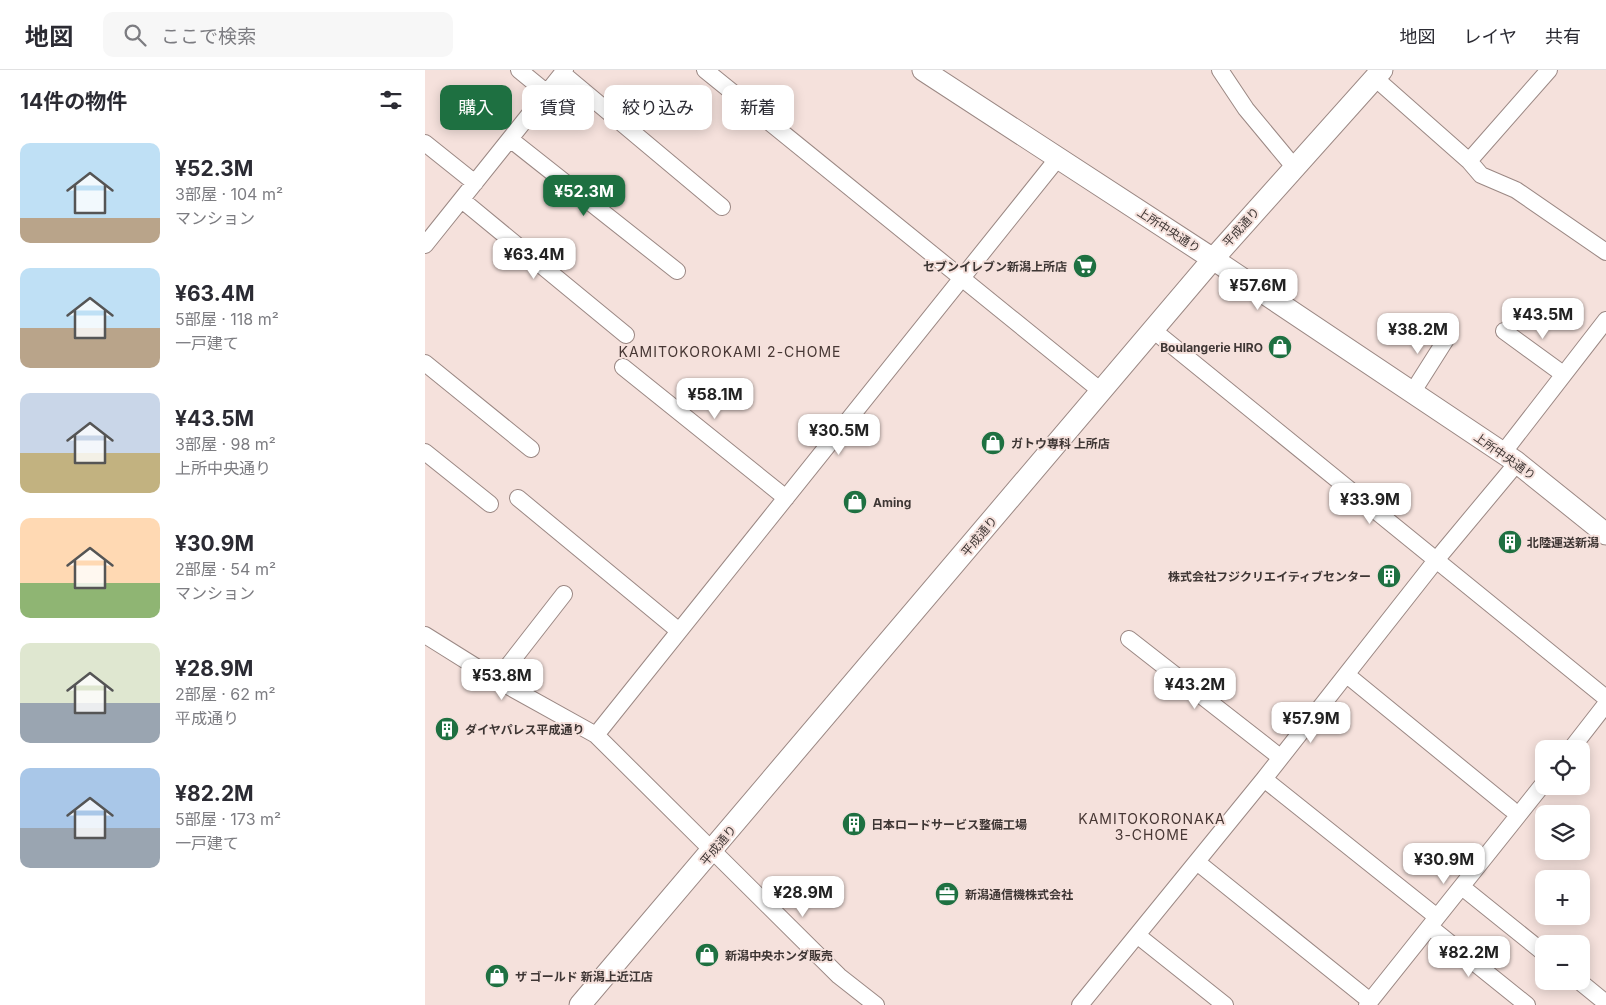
<!DOCTYPE html>
<html lang="ja">
<meta charset="utf-8">
<style>
:root{--surface:#fff;--page:#f7f7f7;--text:#2b2b33;--muted:#7c7c81;--line:#e1e1e2;--accent:#1e7041}
body{margin:0;font-family:Inter,"Noto Sans JP",sans-serif;background:var(--page);color:var(--text);height:100vh;display:flex;flex-direction:column;font-size:19px;white-space:nowrap}
*{box-sizing:border-box;margin:0}
p{font-size:16px;color:var(--muted)}
.icon{flex:none;width:28px;height:28px;fill:none;stroke:currentColor;stroke-width:2;stroke-linecap:round;stroke-linejoin:round}
.map{position:relative;flex:1;overflow:hidden}
.details{display:flex;flex-direction:column;background:var(--surface);width:425px}
.details>*{flex:none}
.hud{position:absolute;left:15px;top:15px;width:475px;height:45px;display:flex;gap:10px}
.buttons{position:absolute;left:1110px;top:670px;display:grid;gap:10px}
.buttons a{display:grid;place-items:center;width:55px;height:55px;border-radius:10px;background:var(--surface);box-shadow:0 2px 12px #0003;font-size:25px}
.price{position:absolute;translate:-50% -42px;padding:0 11px;border-radius:10px;background:#fff;color:#222;font-size:16px;line-height:32px;filter:drop-shadow(0 1px 2px #0008)}
.price::after{content:'';position:absolute;left:50%;top:30px;width:15px;height:11px;margin-left:-8px;background:inherit;clip-path:polygon(0 0,100% 0,50% 100%)}
.price.active{background:var(--accent);color:#fff}
ul{padding:0;list-style:none}
li{display:flex;align-items:center;gap:15px;height:125px;padding:0 20px}
li span{display:grid;place-items:center;flex:none;width:140px;height:100px;border-radius:10px;color:#555}
li>.icon{margin-inline-start:auto}
span .icon{width:60px;height:60px;fill:#fffc;stroke-width:1}
li b{font-size:21px}
h2{display:flex;justify-content:space-between;align-items:center;height:60px;padding:0 20px;font-size:21px}
.tag{padding:0 18px;border-radius:10px;background:var(--surface);box-shadow:0 2px 12px #0003;font-size:18px;line-height:45px}
.tag.active{background:var(--accent);color:#fff}
header{display:flex;align-items:center;gap:30px;box-sizing:border-box;height:70px;padding:0 25px;background:var(--surface);border-bottom:1px solid var(--line)}
header strong{font-size:24px}
nav{display:flex;gap:28px;margin-inline-start:auto;font-size:18px}
.search{width:350px;height:45px;background:var(--page);display:flex;align-items:center;gap:12px;box-sizing:border-box;padding:0 18px;border-radius:10px;color:var(--muted);font-size:19px}
main{display:flex;flex:1;min-height:0}
.map>svg:first-child{display:block}
.lines{fill:none;stroke-linecap:round;stroke-linejoin:round}
.minor-casing{stroke:#9b8884;stroke-width:18}
.tertiary-casing{stroke:#9b8884;stroke-width:23}
.minor{stroke:#fff;stroke-width:16}
.tertiary{stroke:#fff;stroke-width:21}
.labels{text-anchor:middle;dominant-baseline:central;stroke-width:4;stroke-linejoin:round;paint-order:stroke}
.street-label{font-size:12px;fill:#3e3634;stroke:#f5e1dc}
.poi-label{font-size:12px;font-weight:bold;fill:#3e3634;stroke:#f5e1dc;text-anchor:start}
.neighbourhood-label{font-size:14px;letter-spacing:1px;fill:#473734;stroke:#f5e1dc}
</style>
<header>
<strong>地図</strong>
<div class="search"><svg class="icon" aria-label="search" viewBox="0 0 24 24"><circle cx="10" cy="10" r="6"/><path d="M15 15l6 6"/></svg>ここで検索</div>
<nav><a>地図</a><a>レイヤ</a><a>共有</a></nav>
</header>
<main>
<section class="details">
<h2>14件の物件<svg class="icon" aria-label="filters" viewBox="0 0 24 24"><path d="M4 7h16M4 17h16"/><circle cx="9" cy="7" r="2"/><circle cx="15" cy="17" r="2"/></svg></h2>
<ul>
<li><span style="background:linear-gradient(#bfe0f5 75%,#b9a48a 0)"><svg class="icon" aria-label="home" viewBox="0 0 24 24"><path d="M3 11l9-7 9 7M6 9v11h12V9"/></svg></span><div><b>¥52.3M</b><p>3部屋 · 104 m²</p><p>マンション</p></div></li>
<li><span style="background:linear-gradient(#bfe0f5 60%,#b9a48a 0)"><svg class="icon" aria-label="home" viewBox="0 0 24 24"><path d="M3 11l9-7 9 7M6 9v11h12V9"/></svg></span><div><b>¥63.4M</b><p>5部屋 · 118 m²</p><p>一戸建て</p></div></li>
<li><span style="background:linear-gradient(#c9d6e8 60%,#c2b280 0)"><svg class="icon" aria-label="home" viewBox="0 0 24 24"><path d="M3 11l9-7 9 7M6 9v11h12V9"/></svg></span><div><b>¥43.5M</b><p>3部屋 · 98 m²</p><p>上所中央通り</p></div></li>
<li><span style="background:linear-gradient(#ffd9b3 65%,#8fb573 0)"><svg class="icon" aria-label="home" viewBox="0 0 24 24"><path d="M3 11l9-7 9 7M6 9v11h12V9"/></svg></span><div><b>¥30.9M</b><p>2部屋 · 54 m²</p><p>マンション</p></div></li>
<li><span style="background:linear-gradient(#dfe7d0 60%,#9aa5b1 0)"><svg class="icon" aria-label="home" viewBox="0 0 24 24"><path d="M3 11l9-7 9 7M6 9v11h12V9"/></svg></span><div><b>¥28.9M</b><p>2部屋 · 62 m²</p><p>平成通り</p></div></li>
<li><span style="background:linear-gradient(#a9c7e8 60%,#9aa5b1 0)"><svg class="icon" aria-label="home" viewBox="0 0 24 24"><path d="M3 11l9-7 9 7M6 9v11h12V9"/></svg></span><div><b>¥82.2M</b><p>5部屋 · 173 m²</p><p>一戸建て</p></div></li>
</ul>
</section>
<div class="map">
<svg width="1181" height="935" viewBox="0 0 1181 935">
<rect width="100%" height="100%" fill="#f5e1dc"/>
<g class="lines">
<g class="minor-casing">
<path id="minor" d="M94,0L122,23
M280,0L676,321
M795,0L821,39L870,98
M137,3L297,137
M950,8L1044,91L1056,105L1091,120L1181,182
M85,69L252,201
M0,73L50,113
M1044,91L1124,0
M37,130L201,265
M0,175L140,0
M728,260L1181,628
M1079,261L1138,304
M0,293L106,379
M198,297L361,428
M987,323L1025,263
M0,382L65,434
M1078,383L1181,250
M93,428L254,561
M0,565L72,610L171,665L414,906L451,935
M704,569L855,687
M922,605L1086,739
M72,610L139,524
M171,665L633,88
M1146,679L1181,634
M839,709L1012,847
M772,792L945,931
M1037,817L1119,883
M1005,857L1102,935
M712,865L800,935
M1154,911L1181,933
M655,935L839,709L1012,489L1092,393
M942,935L1119,713"/>
</g>
<g class="tertiary-casing">
<path id="tertiary" d="M498,0L788,189L1090,391L1181,464
M155,935L788,189L957,0"/>
</g>
<use href="#minor" class="minor"/>
<use href="#tertiary" class="tertiary"/>
</g>
<defs>
<g id="supermarket-disc" transform="scale(1.25)"><circle r="9.5" fill="#1e7041" stroke="#f5e1dc"/><path d="M-6-5.5h2.5l.6 2H6L4.5 2H-2.5L-4.4-4H-6ZM-1.5 3.2a1.3 1.3 0 1 0 .1 0ZM3 3.2a1.3 1.3 0 1 0 .1 0Z" fill="#fff"/></g>
<g id="shop-disc" transform="scale(1.25)"><circle r="9.5" fill="#1e7041" stroke="#f5e1dc"/><path d="M-5-2.5h2.3a2.7 3.5 0 0 1 5.4 0H5L5.5 6h-11ZM-1.5-2.5h3a1.5 2.3 0 0 0-3 0Z" fill="#fff"/></g>
<g id="building-disc" transform="scale(1.25)"><circle r="9.5" fill="#1e7041" stroke="#f5e1dc"/><path d="M-4-6H4V6H1V3H-1V6H-4ZM-2.5-4.3h1.7v1.8h-1.7ZM.8-4.3h1.7v1.8H.8ZM-2.5-1h1.7V.8h-1.7ZM.8-1h1.7V.8H.8Z" fill="#fff"/></g>
<g id="office-disc" transform="scale(1.25)"><circle r="9.5" fill="#1e7041" stroke="#f5e1dc"/><path d="M-6-3h4V-5.5h4V-3h4V5H-6ZM-1-4.5V-3h2v-1.5ZM-6 0V1H6V0Z" fill="#fff"/></g>
</defs>
<g fill-rule="evenodd">
<use href="#supermarket-disc" x="660" y="196"/>
<use href="#shop-disc" x="855" y="277"/>
<use href="#shop-disc" x="568" y="373"/>
<use href="#shop-disc" x="430" y="432"/>
<use href="#building-disc" x="1085" y="472"/>
<use href="#building-disc" x="964" y="506"/>
<use href="#building-disc" x="22" y="659"/>
<use href="#building-disc" x="429" y="754"/>
<use href="#office-disc" x="522" y="824"/>
<use href="#shop-disc" x="282" y="885"/>
<use href="#shop-disc" x="72" y="906"/>
</g>
<g class="labels">
<g class="street-label">
<text transform="translate(816 157) rotate(-48)">平成通り</text>
<text transform="translate(744 160) rotate(33)">上所中央通り</text>
<text transform="translate(1080 386) rotate(35)">上所中央通り</text>
<text transform="translate(554 466) rotate(-50)">平成通り</text>
<text transform="translate(293 775) rotate(-50)">平成通り</text>
</g>
<g class="poi-label">
<text x="642" y="196" text-anchor="end">セブンイレブン新潟上所店</text>
<text x="838" y="277" text-anchor="end">Boulangerie HIRO</text>
<text x="586" y="373">ガトウ専科 上所店</text>
<text x="448" y="432">Aming</text>
<text x="1102" y="472">北陸運送新潟</text>
<text x="946" y="506" text-anchor="end">株式会社フジクリエイティブセンター</text>
<text x="40" y="659">ダイヤパレス平成通り</text>
<text x="446" y="754">日本ロードサービス整備工場</text>
<text x="540" y="824">新潟通信機株式会社</text>
<text x="300" y="885">新潟中央ホンダ販売</text>
<text x="90" y="906">ザ ゴールド 新潟上近江店</text>
</g>
<g class="neighbourhood-label">
<text x="305" y="281">KAMITOKOROKAMI 2-CHOME</text>
<text x="727" y="748">KAMITOKORONAKA<tspan x="727" dy="16">3-CHOME</tspan></text>
</g>
</g>
</svg>
<div class="buttons">
<a><svg class="icon" aria-label="locate" viewBox="0 0 24 24"><circle cx="12" cy="12" r="6"/><path d="M12 2v4M12 18v4M2 12h4M18 12h4"/></svg></a>
<a><svg class="icon" aria-label="layers" viewBox="0 0 24 24"><path d="M12 4l9 5-9 5-9-5zM3 14l9 5 9-5"/></svg></a>
<a>+</a>
<a>−</a>
</div>
<b class="price active" style="left:159px;top:147px">¥52.3M</b>
<b class="price" style="left:109px;top:210px">¥63.4M</b>
<b class="price" style="left:833px;top:241px">¥57.6M</b>
<b class="price" style="left:1118px;top:270px">¥43.5M</b>
<b class="price" style="left:993px;top:285px">¥38.2M</b>
<b class="price" style="left:290px;top:350px">¥58.1M</b>
<b class="price" style="left:414px;top:386px">¥30.5M</b>
<b class="price" style="left:945px;top:455px">¥33.9M</b>
<b class="price" style="left:77px;top:631px">¥53.8M</b>
<b class="price" style="left:770px;top:640px">¥43.2M</b>
<b class="price" style="left:886px;top:674px">¥57.9M</b>
<b class="price" style="left:1019px;top:815px">¥30.9M</b>
<b class="price" style="left:378px;top:848px">¥28.9M</b>
<b class="price" style="left:1044px;top:908px">¥82.2M</b>
<div class="hud">
<a class="tag active">購入</a>
<a class="tag">賃貸</a>
<a class="tag">絞り込み</a>
<a class="tag">新着</a>
</div>
</div>
</main>
